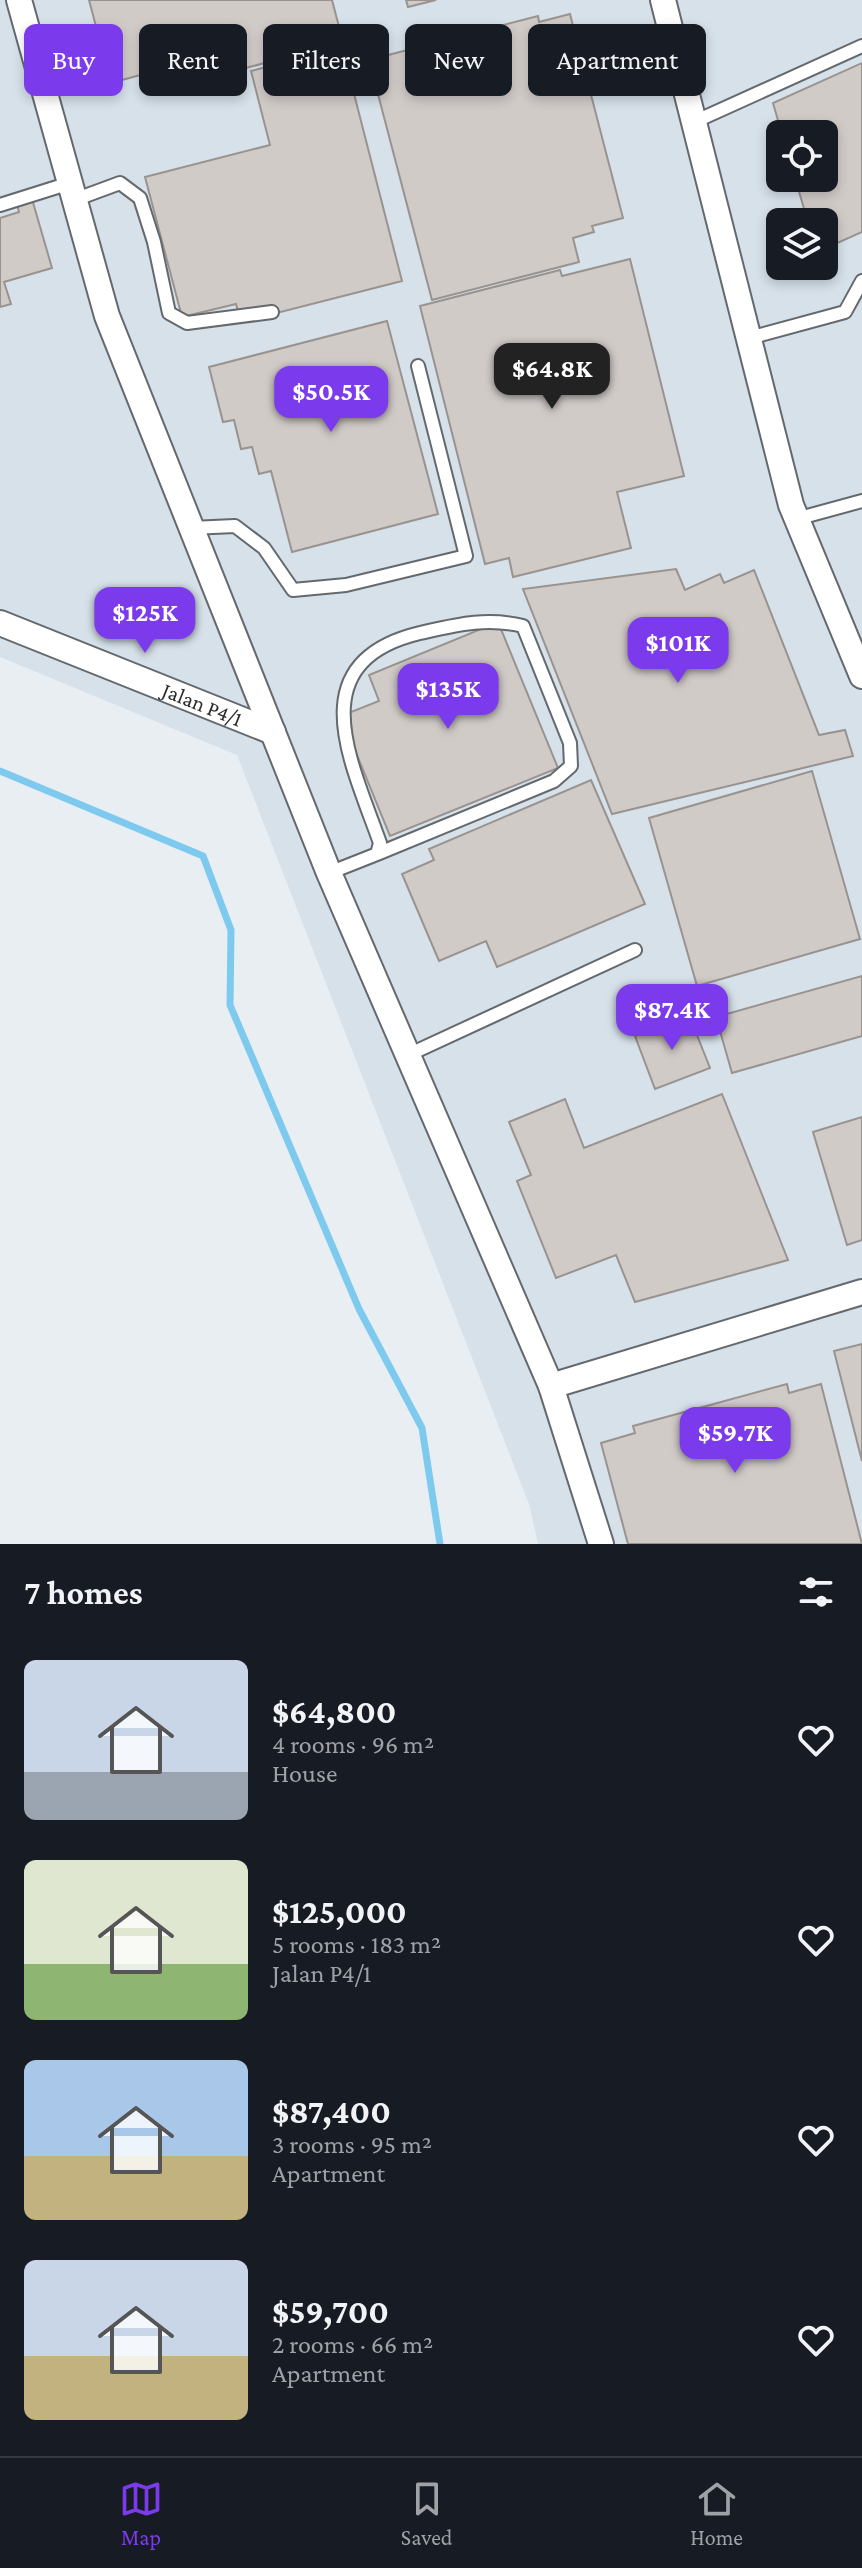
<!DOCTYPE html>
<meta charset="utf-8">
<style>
:root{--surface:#171b24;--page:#20242c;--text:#f1f3f6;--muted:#9ea1a6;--line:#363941;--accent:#7c3aed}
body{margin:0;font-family:"Crimson Pro",serif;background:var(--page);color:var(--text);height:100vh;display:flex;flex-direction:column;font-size:30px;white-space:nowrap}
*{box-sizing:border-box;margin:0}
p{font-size:26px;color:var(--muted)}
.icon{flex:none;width:44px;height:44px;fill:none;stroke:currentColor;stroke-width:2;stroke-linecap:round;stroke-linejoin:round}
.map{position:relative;height:1544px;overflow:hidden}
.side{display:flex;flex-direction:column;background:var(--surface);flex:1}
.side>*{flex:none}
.guide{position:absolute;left:24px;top:24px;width:814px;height:72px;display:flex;gap:16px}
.fabs{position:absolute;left:766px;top:120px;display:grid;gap:16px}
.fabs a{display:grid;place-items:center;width:72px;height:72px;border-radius:12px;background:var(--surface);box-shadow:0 4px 12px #0003;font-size:40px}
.price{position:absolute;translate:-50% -68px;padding:0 18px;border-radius:16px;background:var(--accent);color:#fff;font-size:26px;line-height:52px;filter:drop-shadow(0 2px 4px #0008)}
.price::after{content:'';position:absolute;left:50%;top:48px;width:24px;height:18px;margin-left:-12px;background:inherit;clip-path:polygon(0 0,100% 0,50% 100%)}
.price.current{background:#222;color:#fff}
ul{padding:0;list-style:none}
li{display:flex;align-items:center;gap:24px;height:200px;padding:0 24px}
li span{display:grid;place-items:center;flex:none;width:224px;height:160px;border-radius:12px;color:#555}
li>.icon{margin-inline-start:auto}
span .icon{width:96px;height:96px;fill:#fffc;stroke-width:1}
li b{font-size:34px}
h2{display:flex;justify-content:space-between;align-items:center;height:96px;padding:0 24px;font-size:34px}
.pill{padding:0 28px;border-radius:12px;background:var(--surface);box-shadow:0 4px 12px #0003;font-size:28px;line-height:72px}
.pill.current{background:var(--accent);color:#fff}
.tabs{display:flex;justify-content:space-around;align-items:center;height:112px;border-top:2px solid var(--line);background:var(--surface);font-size:22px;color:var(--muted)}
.tabs a{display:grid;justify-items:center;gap:4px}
.tabs .current{color:var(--accent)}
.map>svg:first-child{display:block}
.built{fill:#d6e1ea;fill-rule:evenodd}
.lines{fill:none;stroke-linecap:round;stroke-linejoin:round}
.stream{stroke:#7ecaef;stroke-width:7}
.building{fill:#d1cbc8;stroke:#999390;stroke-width:2}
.lane-casing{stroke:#64696d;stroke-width:16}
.street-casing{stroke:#64696d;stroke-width:28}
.lane{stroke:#fff;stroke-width:12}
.street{stroke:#fff;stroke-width:24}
.labels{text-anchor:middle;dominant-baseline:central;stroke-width:6;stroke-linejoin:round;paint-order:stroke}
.street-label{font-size:22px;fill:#2a2c2d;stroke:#f7fbff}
</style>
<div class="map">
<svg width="862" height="1544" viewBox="0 0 862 1544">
<rect width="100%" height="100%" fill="#e9eef3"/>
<path class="built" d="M0,0H862V1544H538L529,1504L237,755L0,657ZM780,134H824V178H780ZM780,222H824V266H780Z"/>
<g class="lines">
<path class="stream" d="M0,771L203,856L231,930L230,1005L359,1309L422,1428L440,1544"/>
</g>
<path class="building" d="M89,0H332L343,42L205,79L199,59L111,83Z
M406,0H436L408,7Z
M570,14L623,218L592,226L594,232L573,238L579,262L432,300L369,60L538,16L539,22Z
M342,47L402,281L241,322L236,304L182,317L145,177L270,145L251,71Z
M862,63V232L824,249V222H808L795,178H824V134H782L773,103Z
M32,199L52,268L4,282L11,304L0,307V218L19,212L17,204Z
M630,259L684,476L617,492L631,548L513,577L509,558L485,564L420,306L560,270L562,276Z
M387,321L438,514L292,552L271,471L259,474L252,447L241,449L234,420L223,422L209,367Z
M676,569L685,590L720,574L724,583L754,570L819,735L845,730L853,756L612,814L523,589Z
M498,622L558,768L390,836L341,716L379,701L369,675Z
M812,771L860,939L697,986L649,818Z
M591,780L645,904L497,967L486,941L439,961L402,874L434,860L429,849Z
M862,976V1036L732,1073L716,1017Z
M689,1015L710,1068L655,1089L635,1036Z
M722,1094L788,1260L635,1302L616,1255L556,1278L517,1181L531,1175L509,1122L565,1099L584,1148Z
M862,1117V1240L847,1245L813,1132Z
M862,1344V1461L834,1351Z
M787,1384L789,1393L821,1384L862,1544H628L601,1443L635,1433L633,1426Z"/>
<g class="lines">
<g class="lane-casing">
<path id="lane" d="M694,122L862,46
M74,200L120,183L140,198L154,242L169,313L187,323L272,312
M0,205L70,183
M749,338L845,312L862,281
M796,519L862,501
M191,528L235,526L264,548L293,590L346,585L466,556L418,366
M329,873L377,854L380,843C351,761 299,662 420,633C456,625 486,617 523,626L570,743L571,766L554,781L377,854
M408,1055L635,950"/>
</g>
<g class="street-casing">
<g id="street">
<path d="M19,0L107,316L329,873L551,1386L601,1544"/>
<path d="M663,0L791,505L862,676"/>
<path id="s1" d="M0,623L273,732"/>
<path d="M551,1386L862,1292"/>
</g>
</g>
<use href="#lane" class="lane"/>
<use href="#street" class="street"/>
</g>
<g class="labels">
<g class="street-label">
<text stroke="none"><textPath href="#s1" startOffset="218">Jalan P4/1</textPath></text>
</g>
</g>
</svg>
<div class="fabs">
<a><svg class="icon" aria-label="locate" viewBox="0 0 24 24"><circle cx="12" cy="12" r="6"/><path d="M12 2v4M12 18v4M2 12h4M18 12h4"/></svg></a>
<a><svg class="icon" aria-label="layers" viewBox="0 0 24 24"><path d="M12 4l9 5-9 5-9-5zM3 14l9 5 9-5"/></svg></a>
</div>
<b class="price current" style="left:552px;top:411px">$64.8K</b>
<b class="price" style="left:331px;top:434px">$50.5K</b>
<b class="price" style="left:145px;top:655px">$125K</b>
<b class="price" style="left:678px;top:685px">$101K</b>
<b class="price" style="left:448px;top:731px">$135K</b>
<b class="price" style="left:672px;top:1052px">$87.4K</b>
<b class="price" style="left:735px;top:1475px">$59.7K</b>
<div class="guide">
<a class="pill current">Buy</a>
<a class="pill">Rent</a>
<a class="pill">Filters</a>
<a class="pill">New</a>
<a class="pill">Apartment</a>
</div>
</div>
<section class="side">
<h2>7 homes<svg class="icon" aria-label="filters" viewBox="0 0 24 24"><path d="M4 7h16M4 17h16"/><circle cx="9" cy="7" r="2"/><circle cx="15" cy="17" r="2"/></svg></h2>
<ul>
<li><span style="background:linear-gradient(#c9d6e8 70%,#9aa5b1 0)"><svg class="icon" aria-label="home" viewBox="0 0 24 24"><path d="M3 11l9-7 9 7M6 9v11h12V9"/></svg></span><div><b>$64,800</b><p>4 rooms · 96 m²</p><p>House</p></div><svg class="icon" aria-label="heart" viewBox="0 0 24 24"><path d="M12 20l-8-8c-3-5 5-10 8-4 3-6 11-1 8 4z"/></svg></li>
<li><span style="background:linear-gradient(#dfe7d0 65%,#8fb573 0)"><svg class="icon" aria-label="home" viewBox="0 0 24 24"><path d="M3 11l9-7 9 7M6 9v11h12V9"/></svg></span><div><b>$125,000</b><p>5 rooms · 183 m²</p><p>Jalan P4/1</p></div><svg class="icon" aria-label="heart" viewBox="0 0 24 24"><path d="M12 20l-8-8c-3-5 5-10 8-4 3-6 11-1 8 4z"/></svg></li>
<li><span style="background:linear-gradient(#a9c7e8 60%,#c2b280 0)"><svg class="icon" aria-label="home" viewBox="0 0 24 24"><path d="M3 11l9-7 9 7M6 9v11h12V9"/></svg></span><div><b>$87,400</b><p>3 rooms · 95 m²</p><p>Apartment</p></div><svg class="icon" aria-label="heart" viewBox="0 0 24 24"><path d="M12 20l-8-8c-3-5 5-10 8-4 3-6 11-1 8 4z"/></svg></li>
<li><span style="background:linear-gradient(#c9d6e8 60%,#c2b280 0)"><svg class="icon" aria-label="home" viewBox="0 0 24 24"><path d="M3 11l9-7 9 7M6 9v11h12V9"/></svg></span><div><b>$59,700</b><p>2 rooms · 66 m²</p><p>Apartment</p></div><svg class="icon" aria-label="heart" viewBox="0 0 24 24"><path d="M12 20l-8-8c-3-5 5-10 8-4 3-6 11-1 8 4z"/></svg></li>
</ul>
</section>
<nav class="tabs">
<a class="current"><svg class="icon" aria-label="map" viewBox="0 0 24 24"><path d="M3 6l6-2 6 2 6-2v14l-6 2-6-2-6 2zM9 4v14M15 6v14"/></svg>Map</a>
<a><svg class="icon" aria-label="saved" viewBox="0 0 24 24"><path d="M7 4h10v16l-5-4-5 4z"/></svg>Saved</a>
<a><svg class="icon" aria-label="home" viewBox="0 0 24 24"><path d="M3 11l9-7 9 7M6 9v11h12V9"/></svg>Home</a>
</nav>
